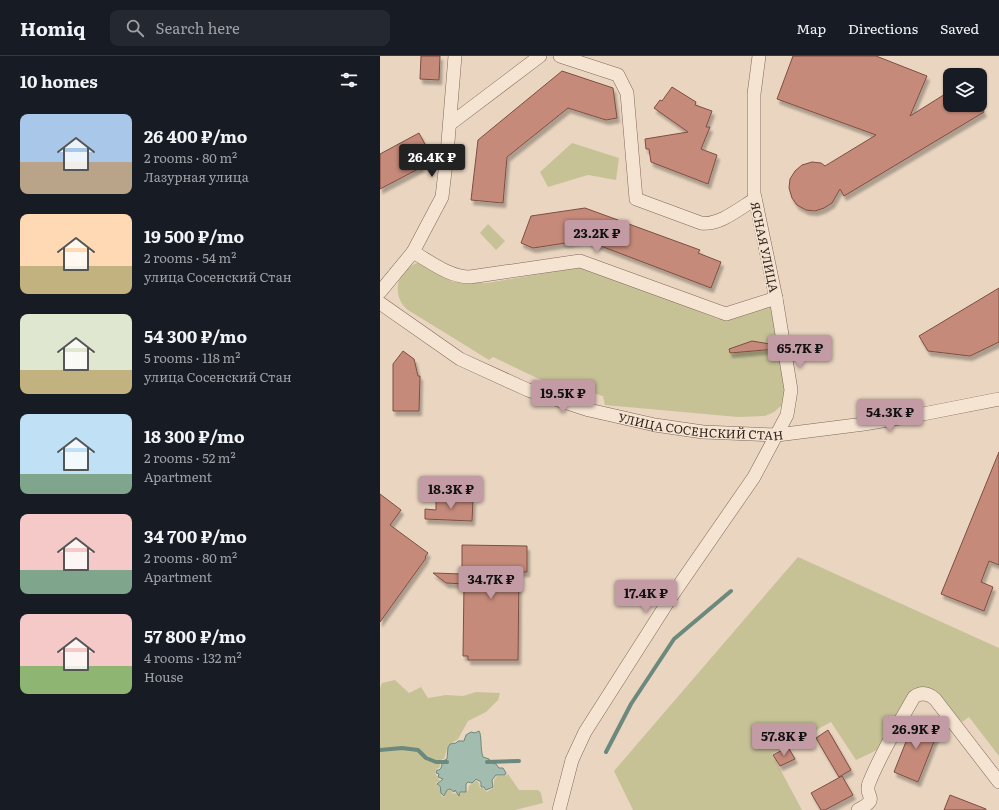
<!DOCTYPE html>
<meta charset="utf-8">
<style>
:root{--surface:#171b24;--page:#242831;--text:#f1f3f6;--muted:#9ea1a6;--line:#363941;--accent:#c39ba5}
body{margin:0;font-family:Literata,serif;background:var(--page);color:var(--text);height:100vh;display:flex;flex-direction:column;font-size:15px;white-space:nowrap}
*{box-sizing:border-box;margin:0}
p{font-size:13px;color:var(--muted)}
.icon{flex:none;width:22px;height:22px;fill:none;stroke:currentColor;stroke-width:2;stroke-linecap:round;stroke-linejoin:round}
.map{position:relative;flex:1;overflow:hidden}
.side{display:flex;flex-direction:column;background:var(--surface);width:380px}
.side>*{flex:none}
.buttons{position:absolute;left:563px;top:12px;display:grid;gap:8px}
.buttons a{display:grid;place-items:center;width:44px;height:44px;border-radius:8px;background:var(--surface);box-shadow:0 1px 3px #0004;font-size:20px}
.price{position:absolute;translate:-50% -34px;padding:0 9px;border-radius:4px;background:var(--accent);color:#111;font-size:13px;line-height:26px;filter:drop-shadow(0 1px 2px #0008)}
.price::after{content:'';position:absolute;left:50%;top:24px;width:12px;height:9px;margin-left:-6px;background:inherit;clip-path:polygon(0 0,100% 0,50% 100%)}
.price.on{background:#222;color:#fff}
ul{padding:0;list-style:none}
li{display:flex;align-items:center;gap:12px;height:100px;padding:0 20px}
li span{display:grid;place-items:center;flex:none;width:112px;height:80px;border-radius:8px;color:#555}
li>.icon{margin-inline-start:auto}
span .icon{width:48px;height:48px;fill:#fffc;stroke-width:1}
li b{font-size:17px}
h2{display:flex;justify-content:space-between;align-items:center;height:48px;padding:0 20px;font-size:17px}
header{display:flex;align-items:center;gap:24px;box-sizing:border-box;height:56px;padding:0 20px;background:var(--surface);border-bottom:1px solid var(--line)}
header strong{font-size:19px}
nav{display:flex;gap:22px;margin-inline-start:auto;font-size:14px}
.search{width:280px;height:36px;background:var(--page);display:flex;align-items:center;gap:10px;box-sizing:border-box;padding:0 14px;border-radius:8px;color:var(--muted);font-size:15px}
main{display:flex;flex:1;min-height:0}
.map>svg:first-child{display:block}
.green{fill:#c6c296}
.water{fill:#a3bcb0;stroke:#6b897c}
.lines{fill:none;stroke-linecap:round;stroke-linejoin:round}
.stream{stroke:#6b897c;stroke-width:4}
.building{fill:#c58a79;stroke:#7e4e42;filter:url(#shadow)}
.minor-casing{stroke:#81675a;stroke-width:14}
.minor{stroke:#f5e4d2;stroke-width:13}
.labels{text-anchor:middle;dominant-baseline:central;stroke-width:3.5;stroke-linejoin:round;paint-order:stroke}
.street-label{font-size:12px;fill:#32231d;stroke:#f2e1cf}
</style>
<header>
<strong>Homiq</strong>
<div class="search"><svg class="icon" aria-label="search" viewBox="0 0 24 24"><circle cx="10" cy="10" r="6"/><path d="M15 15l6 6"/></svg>Search here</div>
<nav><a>Map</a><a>Directions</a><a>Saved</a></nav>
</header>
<main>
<section class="side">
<h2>10 homes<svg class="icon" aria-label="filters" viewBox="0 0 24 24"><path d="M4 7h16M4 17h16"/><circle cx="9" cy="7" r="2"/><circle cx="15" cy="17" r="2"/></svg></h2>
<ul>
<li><span style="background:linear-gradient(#a9c7e8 60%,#b9a48a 0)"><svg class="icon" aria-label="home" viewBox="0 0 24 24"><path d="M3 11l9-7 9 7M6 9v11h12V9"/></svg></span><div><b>26 400 ₽/mo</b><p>2 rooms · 80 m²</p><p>Лазурная улица</p></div></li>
<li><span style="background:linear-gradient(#ffd9b3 65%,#c2b280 0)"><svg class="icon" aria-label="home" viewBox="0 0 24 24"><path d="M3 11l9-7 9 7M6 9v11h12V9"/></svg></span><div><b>19 500 ₽/mo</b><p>2 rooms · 54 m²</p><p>улица Сосенский Стан</p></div></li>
<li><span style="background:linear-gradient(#dfe7d0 70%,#c2b280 0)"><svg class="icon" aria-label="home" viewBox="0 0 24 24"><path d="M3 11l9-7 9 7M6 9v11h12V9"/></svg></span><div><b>54 300 ₽/mo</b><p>5 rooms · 118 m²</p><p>улица Сосенский Стан</p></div></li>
<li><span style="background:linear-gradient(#bfe0f5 75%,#7fa58c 0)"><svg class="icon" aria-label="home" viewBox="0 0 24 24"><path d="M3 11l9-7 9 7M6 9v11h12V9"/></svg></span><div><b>18 300 ₽/mo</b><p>2 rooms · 52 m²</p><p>Apartment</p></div></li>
<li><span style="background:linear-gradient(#f6c9c9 70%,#7fa58c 0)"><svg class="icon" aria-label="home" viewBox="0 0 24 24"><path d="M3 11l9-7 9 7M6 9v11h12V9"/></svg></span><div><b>34 700 ₽/mo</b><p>2 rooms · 80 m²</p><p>Apartment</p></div></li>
<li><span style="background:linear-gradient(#f6c9c9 65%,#8fb573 0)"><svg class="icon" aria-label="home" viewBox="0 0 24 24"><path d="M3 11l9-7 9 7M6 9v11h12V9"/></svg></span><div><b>57 800 ₽/mo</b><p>4 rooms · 132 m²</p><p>House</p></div></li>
</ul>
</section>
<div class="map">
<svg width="619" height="754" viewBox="0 0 619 754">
<defs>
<filter id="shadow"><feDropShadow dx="2.5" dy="4.5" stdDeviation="1" flood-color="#0004"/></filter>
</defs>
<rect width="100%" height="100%" fill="#e9d5c0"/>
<path class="green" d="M192,87L239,102L236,124L208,119L168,131L160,116Z
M108,168L125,185L116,194L100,177Z
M41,206L73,226L107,227L206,210L338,263L354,262L381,253L395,250L406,340L402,349L394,356L385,360L358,361L225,349L223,340L202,334L198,337L157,322L113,301L109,304L28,254C9,238 18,211 41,206Z
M418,501L619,592V700L589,661L582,666L560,642L533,638L497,694L476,704L451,666L392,698L422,754H253L234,715Z
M15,624L29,637L41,631L48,642L66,639L83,640L96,636L120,637L118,644L106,656L88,665L78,683L68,689L64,703H62L59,712H57L55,717L60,725L56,727L59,731L62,740L65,741L66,735L71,734L73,738L76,737L79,740L81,737L88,735L89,730L96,724L99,727L100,732H103L107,736L114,731V724L117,720H125L128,718L139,734H158L161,737L163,747L135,754H0V632L2,627Z"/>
<path class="water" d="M99,675C102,679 100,693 103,701L109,703L112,707L116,708L119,712H123L126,717L125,719H116L112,724L113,731L106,734L104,731H101V726L96,723L92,727L88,726L86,728V736H80L79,740L75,734L74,736L70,733L67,734L64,740L61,737L60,730L57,728L63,723L58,721L59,718L56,717L57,714H59L61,712L63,705L67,703L68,691L70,688L76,687L78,685H84L86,679L91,676L95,677Z"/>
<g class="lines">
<path class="stream" d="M0,694L22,692L38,694L46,702L56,706H67
M226,696L251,648L294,583L351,535
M107,706L139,705"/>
</g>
<path class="building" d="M41,0H60L59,24L40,23Z
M413,0H496L547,20L530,60L570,35V49H600L604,56L464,140L460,133L452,147L444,152L435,155L426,154L417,149L412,142L409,132L410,123L415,115L422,109L432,106L441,107L445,110L496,79L397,43Z
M182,15L233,32L237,62L226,64L188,52L127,101L123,147L91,144L98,84Z
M292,31L316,46L315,49L332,55L326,71H330L321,93L337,99L328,128L271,106L269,93H266L265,83L308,76L274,52L280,44L282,45Z
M39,77L47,92L42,95L47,104L40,108L42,111L0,133V98Z
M205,152L320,194L318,197L341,206L331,232L205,184L153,192L141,187L151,160Z
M619,232V286L590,300L548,295L539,280Z
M372,285L396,289V293L350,297L349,293Z
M23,295L34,303L38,320H40L39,355H13V308Z
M619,396V509L609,505L601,526L613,531L604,555L561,538Z
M0,438L21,454L10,469L48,497L45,501L46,502L0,566Z
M56,443L93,444L92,465L45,463V453L56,454Z
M82,489L147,490V516H139L138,604H88V600H83L84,528L66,527L53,517L82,518Z
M535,663L559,673L538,726L514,716Z
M448,674L471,714L459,721L436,682Z
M408,691L415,703L400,710L393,699Z
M462,720L473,739L445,754H441L431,737Z
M570,739L606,753V754H564Z"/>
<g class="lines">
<g class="minor-casing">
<g id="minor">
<path d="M180,0L238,19L247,37L256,143L321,167C339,170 360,152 375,143"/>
<path d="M70,68L160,0"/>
<path d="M33,196C51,206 69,221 90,221L200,205L346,258L396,242"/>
<path d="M0,236L33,196L62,141L67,98L75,0"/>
<path id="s1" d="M0,247L80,303L148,334L209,354L275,369L323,376L397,379L484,368L543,358L619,343"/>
<path d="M179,754L192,704L205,676L291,541L374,421L407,359L411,334L403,285L396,242L374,137V38L379,0"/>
<path d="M478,754C502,741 483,742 489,727C501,697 518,669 534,641C541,636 548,637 555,643L619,726"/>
</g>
</g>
<use href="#minor" class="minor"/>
</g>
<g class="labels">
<g class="street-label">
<text transform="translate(385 191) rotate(78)">ЯСНАЯ УЛИЦА</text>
<text stroke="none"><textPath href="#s1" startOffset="350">УЛИЦА СОСЕНСКИЙ СТАН</textPath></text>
</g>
</g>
</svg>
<div class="buttons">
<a><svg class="icon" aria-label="layers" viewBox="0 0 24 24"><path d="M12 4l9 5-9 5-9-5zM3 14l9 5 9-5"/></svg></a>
</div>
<b class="price on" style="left:52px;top:122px">26.4K ₽</b>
<b class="price" style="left:217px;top:198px">23.2K ₽</b>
<b class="price" style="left:420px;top:313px">65.7K ₽</b>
<b class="price" style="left:183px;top:358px">19.5K ₽</b>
<b class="price" style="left:510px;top:377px">54.3K ₽</b>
<b class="price" style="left:71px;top:454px">18.3K ₽</b>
<b class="price" style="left:111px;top:544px">34.7K ₽</b>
<b class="price" style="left:266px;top:558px">17.4K ₽</b>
<b class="price" style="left:536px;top:694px">26.9K ₽</b>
<b class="price" style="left:404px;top:701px">57.8K ₽</b>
</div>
</main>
